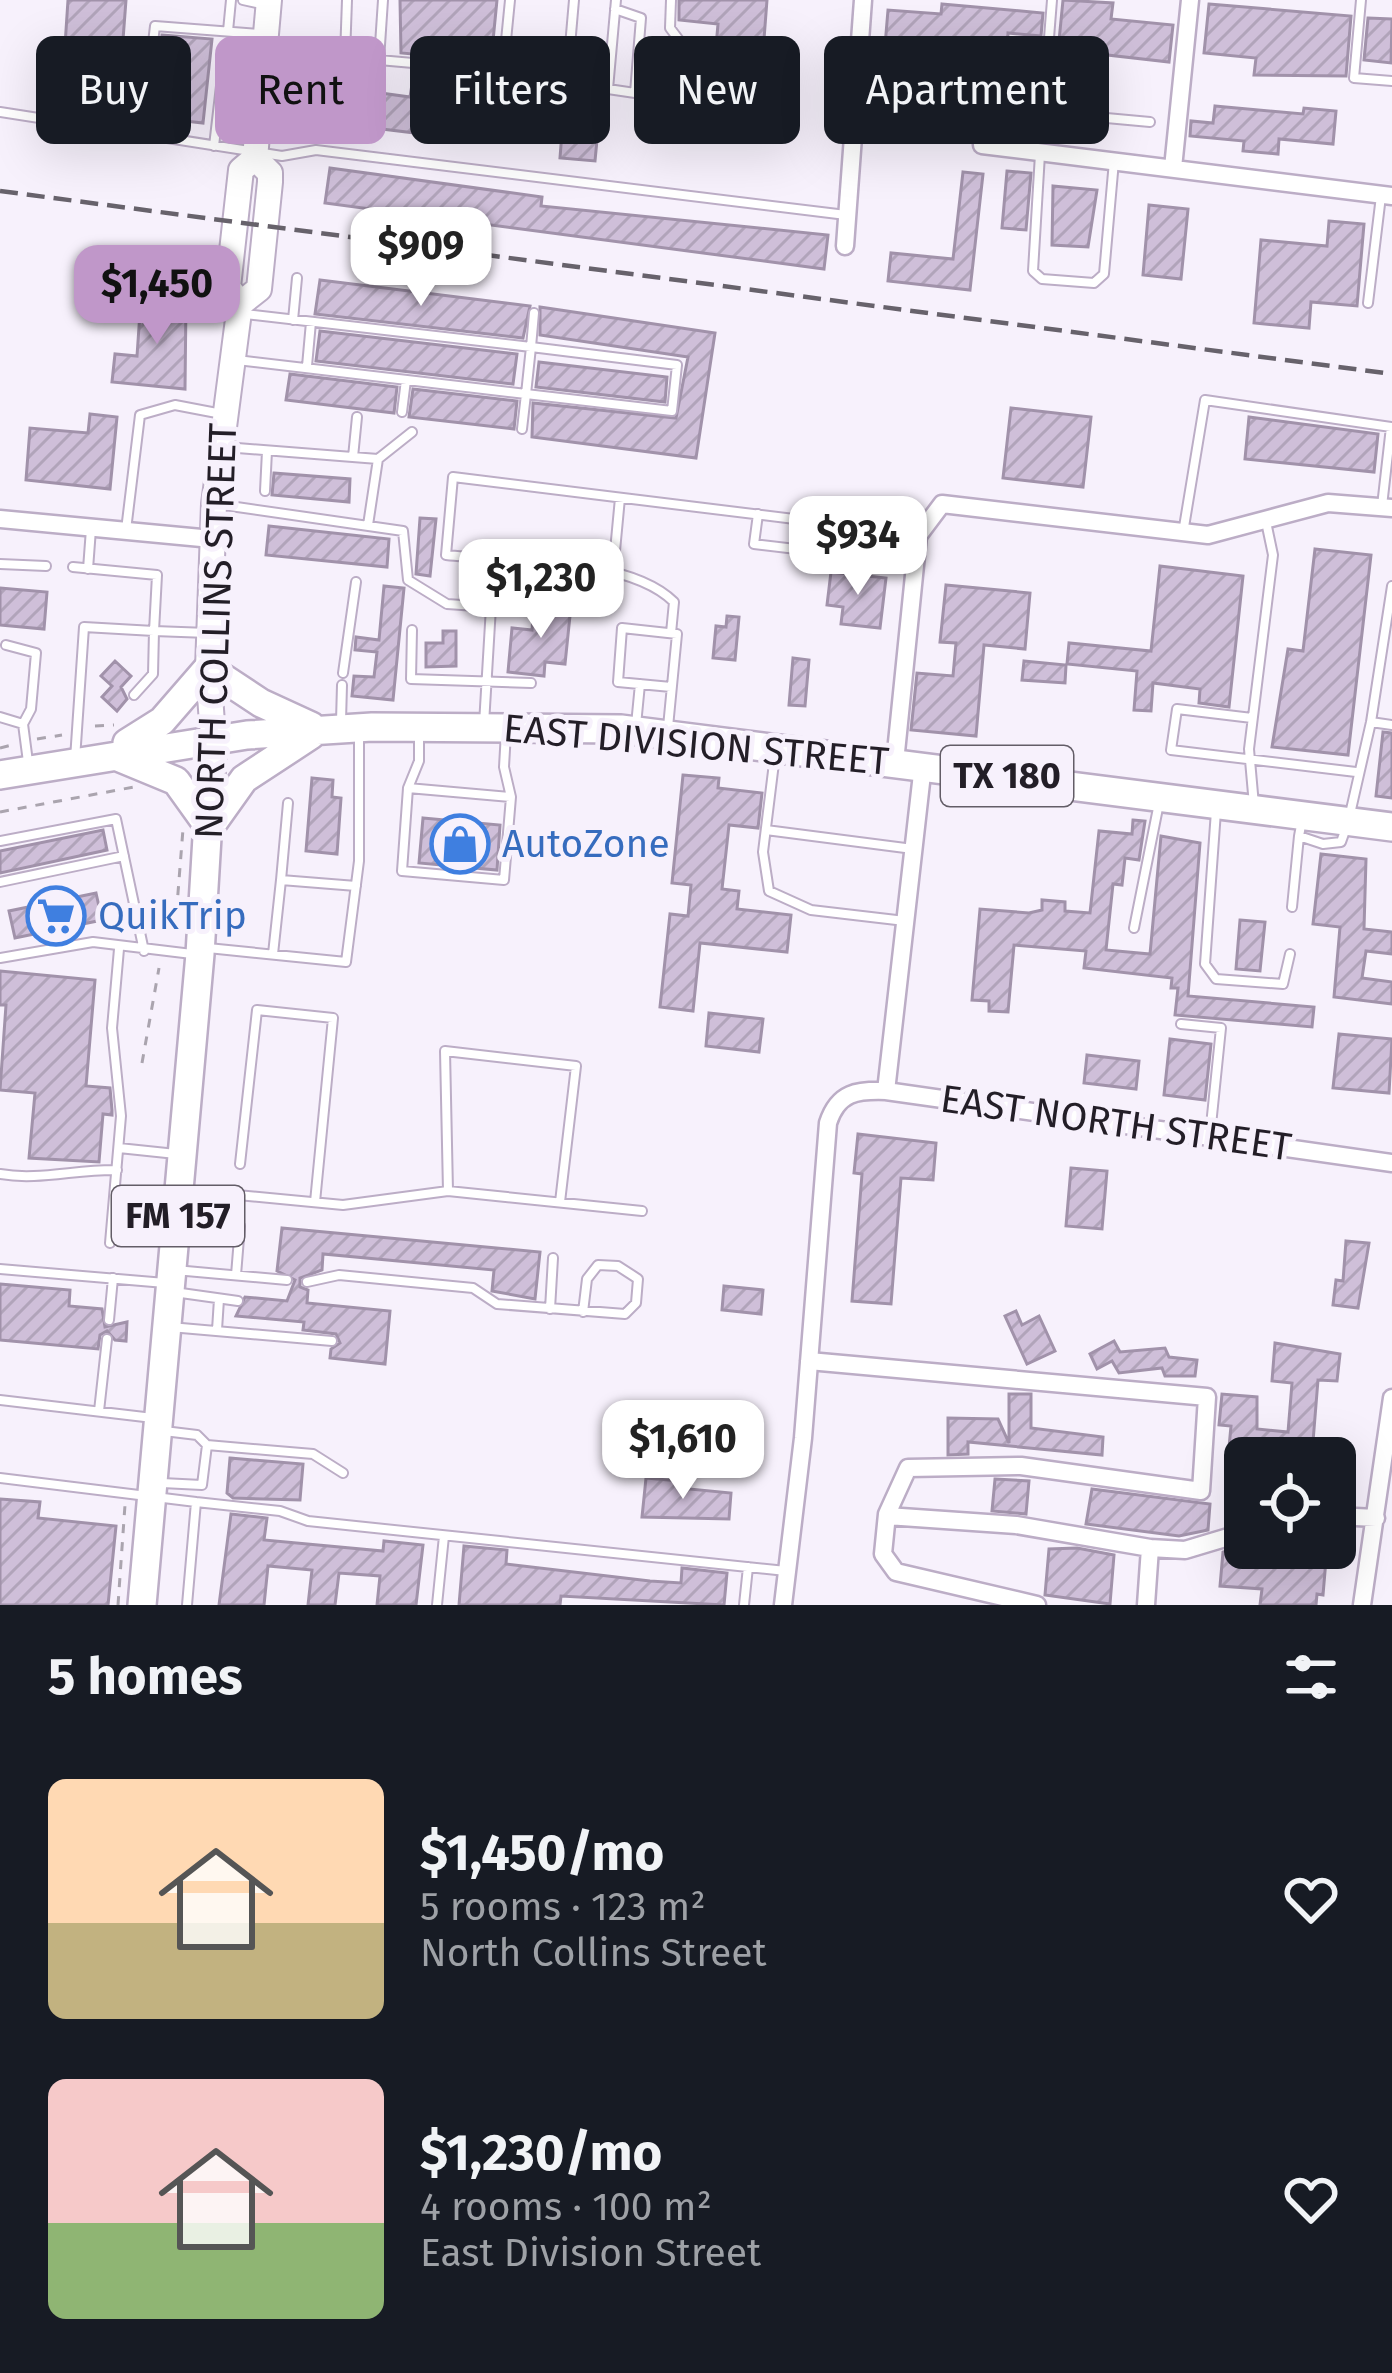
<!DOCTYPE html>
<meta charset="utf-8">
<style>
:root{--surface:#171b24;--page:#20242c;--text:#f1f3f6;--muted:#9ea1a6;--accent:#c097c9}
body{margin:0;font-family:"Fira Sans",sans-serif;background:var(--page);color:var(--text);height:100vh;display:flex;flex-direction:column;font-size:45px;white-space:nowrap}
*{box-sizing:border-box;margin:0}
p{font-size:39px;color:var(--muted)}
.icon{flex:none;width:66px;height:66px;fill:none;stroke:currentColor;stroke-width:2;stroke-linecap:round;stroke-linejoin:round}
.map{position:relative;height:1605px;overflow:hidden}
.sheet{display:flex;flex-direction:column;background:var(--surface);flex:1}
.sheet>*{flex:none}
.top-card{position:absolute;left:36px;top:36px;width:1320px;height:108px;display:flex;gap:24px}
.tools{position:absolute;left:1224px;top:1437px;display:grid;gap:24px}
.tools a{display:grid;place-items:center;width:132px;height:132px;border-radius:18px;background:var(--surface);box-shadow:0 12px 48px #0002;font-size:60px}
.price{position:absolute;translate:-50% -102px;padding:0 27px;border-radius:24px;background:#fff;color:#222;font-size:39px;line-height:78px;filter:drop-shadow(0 3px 6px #0008)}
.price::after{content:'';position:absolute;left:50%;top:72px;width:36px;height:27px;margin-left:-18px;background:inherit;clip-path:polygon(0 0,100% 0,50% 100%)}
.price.active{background:var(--accent);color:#111}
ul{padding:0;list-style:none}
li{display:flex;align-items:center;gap:36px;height:300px;padding:0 48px}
li span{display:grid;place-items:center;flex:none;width:336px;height:240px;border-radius:18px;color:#555}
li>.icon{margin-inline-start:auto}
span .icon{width:144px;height:144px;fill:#fffc;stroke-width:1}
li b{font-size:51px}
h2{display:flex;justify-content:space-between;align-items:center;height:144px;padding:0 48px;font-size:51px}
.pill{padding:0 42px;border-radius:18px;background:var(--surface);box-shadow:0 12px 48px #0002;font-size:42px;line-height:108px}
.pill.active{background:var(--accent);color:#111}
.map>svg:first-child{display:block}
.building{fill:url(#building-hatch);stroke:#a192aa;stroke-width:3}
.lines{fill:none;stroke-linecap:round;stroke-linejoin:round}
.service-casing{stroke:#bcadc6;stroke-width:12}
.minor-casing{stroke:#bcadc6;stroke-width:21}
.secondary-casing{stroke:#bcadc6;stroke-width:28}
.primary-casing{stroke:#bcadc6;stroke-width:32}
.path{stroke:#aaa4ae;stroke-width:3;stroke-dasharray:9 9;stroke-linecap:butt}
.service{stroke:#fff;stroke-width:8}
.minor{stroke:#fff;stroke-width:16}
.secondary{stroke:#fff;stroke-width:24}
.primary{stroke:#fff;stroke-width:27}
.rail{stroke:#67626b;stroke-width:4.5;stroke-dasharray:18 9;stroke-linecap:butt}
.labels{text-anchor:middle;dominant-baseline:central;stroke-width:10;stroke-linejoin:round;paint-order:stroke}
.shield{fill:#f7f1fc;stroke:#635d67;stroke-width:3}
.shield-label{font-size:36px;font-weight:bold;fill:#231e27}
.street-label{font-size:39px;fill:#231e27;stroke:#f7f1fc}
.shop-label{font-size:39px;fill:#366cbe;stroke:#f7f1fc;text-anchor:start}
</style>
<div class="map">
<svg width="1392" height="1605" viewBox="0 0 1392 1605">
<defs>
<pattern id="building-hatch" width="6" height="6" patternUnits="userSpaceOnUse" patternTransform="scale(3)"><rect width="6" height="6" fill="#cfbfd9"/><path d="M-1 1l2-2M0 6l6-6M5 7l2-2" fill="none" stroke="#b1a4ba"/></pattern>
</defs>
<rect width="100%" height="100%" fill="#f7f1fc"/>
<path class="building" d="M68,0H126L121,66L64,61Z
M400,0H497L491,61L401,53Z
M679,0H767L763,52L716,47L718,24L679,20Z
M1063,0L1113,3L1111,19L1173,25L1169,62L1107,55L1104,87L1055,82Z
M942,4L1043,13L1041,36L1008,33L1007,56L885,46L888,10L941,14Z
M1209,4L1351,16L1346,76L1254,75L1256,58L1204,53Z
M1368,18L1392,19L1391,63L1364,60Z
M162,35L212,39L203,123L167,119L170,85L156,84Z
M413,78L601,98L595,161L560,158L562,132L418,114L415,133L332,123L337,87L410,97Z
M894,87L937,91L936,113L892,109Z
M1215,106L1303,114L1304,108L1336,111L1333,144L1279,139L1278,154L1243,151L1244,141L1190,136L1191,121L1213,123Z
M330,168L542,197L541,206L828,235L824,269L325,203Z
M1007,171L1031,173L1026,230L1002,228Z
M963,172L983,174L970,290L888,281L891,253L953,259Z
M1053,186L1097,190L1088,247L1052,245Z
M1149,205L1188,209L1181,279L1143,275Z
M1329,221L1364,224L1357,306L1311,302L1309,328L1254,323L1261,240L1327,246Z
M320,280L530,306L523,338L315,314Z
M141,298L186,301L185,389L112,382L115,354L137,356Z
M540,307L715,333L696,458L532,437L533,403L676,418L688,357L540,335Z
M320,331L517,354L513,384L316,361Z
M539,362L667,377L665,402L536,387Z
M290,374L397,387L394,413L286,400Z
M413,389L517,401L514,429L409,417Z
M1011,408L1091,417L1083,487L1003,478Z
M90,414L117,417L110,489L26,480L30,428L88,433Z
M1249,417L1378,434L1374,472L1245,459Z
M274,473L350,479L349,502L272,495Z
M420,518L436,519L430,576L416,574Z
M269,526L389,539L387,567L266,555Z
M1315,549L1371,555L1348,755L1272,747L1288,649L1303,651Z
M1160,566L1243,576L1229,707L1199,703L1200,689L1153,683L1151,711L1134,710L1137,671L1067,664L1069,643L1151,651Z
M831,572L886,578L880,628L841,624L843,607L827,605Z
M946,585L1030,593L1025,649L984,645L976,736L911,730L917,673L953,676L956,643L940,642Z
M384,586L404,588L393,700L352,696L354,676L374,677L377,652L355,650L356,637L379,640Z
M0,588L47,592L44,629L0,625Z
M534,603L571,606L565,664L545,662L544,676L508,672L512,628L532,630Z
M727,616L739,617L735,660L713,658L716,626L726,627Z
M443,631H456V666L426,667V643H443Z
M793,658L809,660L805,706L789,705Z
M115,661L131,676L121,687L127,699L117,711L102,697L112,686L101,676Z
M1024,661L1066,665L1065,683L1022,680Z
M1383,732L1392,733V798L1376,796Z
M683,775L719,778L718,788L762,793L758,828L729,825L722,889L739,891L737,909L791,915L787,952L700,943L693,1011L660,1007L670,914L688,916L691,885L672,883Z
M312,778L333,780L332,797L341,798L337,854L306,851Z
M423,818L500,825L497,870L419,863Z
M1133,820L1145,821L1139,860L1125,858L1122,885L1113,884L1106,950L1150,954L1161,836L1200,843L1188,996L1314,1007L1312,1027L1175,1015L1178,988H1171L1172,978L1084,968L1086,951L1014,945L1008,1012L989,1011V1001L972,1000L980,909L1029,913L1042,910V900L1065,902V911L1090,913L1099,831L1132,834Z
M103,830L107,850L0,873V851Z
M1321,854L1366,859L1364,929L1392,932V954L1366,951L1362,978L1392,982V1004L1334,997L1340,927L1313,924Z
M96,893L102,920L15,938L9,911Z
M1240,920L1265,922L1260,971L1236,969Z
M0,971L95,980L86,1086L110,1088L112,1110V1115L103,1114L99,1162L29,1158L35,1093L0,1090L6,1005H0Z
M709,1013L763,1019L759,1052L706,1046Z
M1339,1034L1392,1039L1389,1093L1333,1088Z
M1170,1039L1211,1044L1205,1100L1164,1095Z
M1087,1055L1139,1061L1136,1089L1084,1083Z
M858,1134L936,1143L933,1180L901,1178L891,1304L852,1301L862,1174L854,1173Z
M1071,1168L1107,1171L1102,1229L1066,1226Z
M282,1228L540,1252L535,1299L492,1291L494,1270L323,1254L322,1270L300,1278V1287L308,1290L307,1303L390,1311L385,1364L330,1358L331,1349L340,1343L336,1334L303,1330L304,1322L236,1316L245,1297L287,1301L295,1280L277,1271Z
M1346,1241L1369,1243L1358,1308L1333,1305L1336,1280L1343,1281Z
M0,1284L70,1290L69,1306L102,1309L105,1327L127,1322L126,1341L115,1340L107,1331L100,1335L98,1349L0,1340Z
M724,1286L763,1290L761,1314L722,1310Z
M1016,1311L1022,1325L1039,1316L1055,1351L1027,1364L1005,1316Z
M1114,1341L1120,1352L1165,1348L1169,1357L1197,1360L1195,1376H1165L1162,1368L1119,1373L1112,1361L1097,1369L1090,1354Z
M1275,1343L1340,1354L1337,1381L1318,1380L1312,1454L1270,1451V1458H1228L1231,1426L1219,1425L1222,1394L1257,1397V1429L1288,1432L1292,1383L1272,1381Z
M1009,1394H1031V1428L1103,1437L1102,1455L968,1442V1454L948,1455V1418L998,1419L1009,1443Z
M230,1458L303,1464L300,1500L233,1498L227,1493Z
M646,1478L680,1481L679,1488L731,1493L729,1519L642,1517Z
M995,1479L1029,1481L1026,1514L992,1511Z
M1092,1489L1210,1504L1208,1530L1179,1536L1086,1524Z
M0,1499L40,1502L38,1518L116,1526L108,1605H0Z
M231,1514L267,1518L264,1540L383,1551L384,1541L423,1545L416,1605H377L380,1576L339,1573L335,1605H308L312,1570L268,1566L264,1605H219Z
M464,1546L507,1550L506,1564L650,1581L681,1583L682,1568L727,1573L724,1605L561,1596L560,1605H459Z
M1077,1548L1114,1555L1110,1604L1045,1595L1049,1549Z
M1235,1548H1327L1323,1595L1317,1594L1316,1605H1260L1262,1589L1220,1586L1223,1552Z"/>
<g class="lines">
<g class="service-casing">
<path id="service" d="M243,0L261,4
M671,0L670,28L685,48L680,104
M1052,0L1044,101L1052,113L1150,122
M1361,0L1354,78L1392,81
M615,9L641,18L635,93L608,89L616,0
M228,31L231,0
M271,46L345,56L347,0
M345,56L379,60L383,0
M379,60L503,71L510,0
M860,68L995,79
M568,69L574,0
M0,112L282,156L316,150L846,215
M142,135L155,26L258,34
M214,146L221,86
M1040,154L1033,271L1042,279L1094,283L1104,274L1114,161
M1368,303L1381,196
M293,320L297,278
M237,360L526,394L531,347L245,314
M307,366L311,322
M402,412L406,380
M522,429L526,394L672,411L677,365L531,347L534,313
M225,447L378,459L368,525
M353,457L357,417
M378,459L412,432
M265,491L267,451
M216,504L403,531L408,580L447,604L491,607
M126,530L140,415L175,405L222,414
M1183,533L1205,400L1391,427L1382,506
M0,564L46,566
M73,567L157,575L154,631L208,633
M88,569L91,529
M613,572L620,498
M412,630L411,679L531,683
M671,633L674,602C628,556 511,562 446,555L453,477L875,529L872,558L754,544L758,514
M6,645L36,653L31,709L23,724
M343,673L356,582
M0,717L23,724L28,762
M1252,718L1177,709L1171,750L1356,772
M341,721L342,685
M1371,722L1392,725
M484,724L491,607L524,610
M636,725L640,684
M668,727L677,634L622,628L618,682L671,687
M419,734V761L408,788L511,797L504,767L506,732
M775,755L763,852L769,891L811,910L905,921
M75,759L84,627L154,631L153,674L134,695
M408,788L402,871L504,880L511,797
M1254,805L1249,749L1273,555L1265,517
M1216,811L1205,964L1216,979L1283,984L1290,954
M1350,814L1371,722L1392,586
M1302,820L1299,836L1323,844L1341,842L1346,828
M766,830L913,849
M0,841L116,819L144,951
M281,880L288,803
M0,882L124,856
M1292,907L1299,836
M1134,928L1159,803
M208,948L346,962L359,861V733
M273,954L281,880L356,886
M0,958L93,942L192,954
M1181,1024L1221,1028L1210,1135
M119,1148L176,1154
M240,1164L257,1010L333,1018L315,1202
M0,1174C38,1181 77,1169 117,1170
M185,1190L343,1205L448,1191L642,1211
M448,1191L445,1051L576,1066L560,1202
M110,1243L121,1116L112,1028L119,949
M0,1269L165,1283
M175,1270L287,1280
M236,1275L240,1226
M307,1282L339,1275L473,1288L497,1304L625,1314L636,1303L638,1279L618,1266L598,1265L587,1279L583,1312
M174,1292L238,1301
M550,1309L553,1258
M109,1320L113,1278
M170,1327L332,1341
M217,1330L219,1299
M0,1400L153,1418
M99,1411L107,1339
M164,1431L197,1435L207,1445
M0,1478L196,1502
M162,1483L202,1485L207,1445L313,1454L343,1473
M187,1605L196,1502L280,1511L308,1521L786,1571
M437,1605L444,1536
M744,1605L748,1567"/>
</g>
<g class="minor-casing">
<path id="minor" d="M982,145L1392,196
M1173,168L1190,0
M845,246L863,0
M0,519L212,539
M895,762L918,536L942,504L1208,535L1328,503L1392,508
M886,1091L923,765
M809,1361L1207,1397L1201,1491L1021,1466L908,1468L887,1514L883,1554L896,1572L1037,1605
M887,1516L1016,1525L1150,1548
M1335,1516L1376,1518
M783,1605L803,1438L828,1123C838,1092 857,1090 886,1091L1392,1163
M1146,1605L1150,1548L1185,1550L1245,1532
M1362,1605L1392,1398"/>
</g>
<g class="secondary-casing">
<path id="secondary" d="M240,304L259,289L270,182V173L255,158
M213,737L208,668L214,504L240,304L228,287L241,170L255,158L269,0"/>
</g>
<g class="primary-casing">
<path id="primary" d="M127,743L162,721L208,668L261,703L311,726
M118,757L176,781L209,827
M0,775L247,735L372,727L621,729L1392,827
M212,824L244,779L311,735
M142,1605L200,954L213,737"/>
</g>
<path class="path" d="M95,726L114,725
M37,739L62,735
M0,748L12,745
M0,812L134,787
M175,931L183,829
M142,1063L159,968
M118,1605L125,1505"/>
<use href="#service" class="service"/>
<use href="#minor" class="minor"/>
<use href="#secondary" class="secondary"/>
<use href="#primary" class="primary"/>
<path class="rail" d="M0,191L1392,374"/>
</g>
<defs>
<g id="shop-ring" transform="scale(3)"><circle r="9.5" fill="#f7f1fc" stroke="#3f7fe0" stroke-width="1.5"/><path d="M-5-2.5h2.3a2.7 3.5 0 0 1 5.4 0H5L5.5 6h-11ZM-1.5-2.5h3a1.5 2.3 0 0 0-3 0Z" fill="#3f7fe0"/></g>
<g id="supermarket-ring" transform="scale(3)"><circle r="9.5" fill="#f7f1fc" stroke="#3f7fe0" stroke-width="1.5"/><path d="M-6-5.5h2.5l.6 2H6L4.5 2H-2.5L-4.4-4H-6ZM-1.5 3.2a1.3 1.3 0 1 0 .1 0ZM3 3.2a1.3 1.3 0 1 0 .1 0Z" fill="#3f7fe0"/></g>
</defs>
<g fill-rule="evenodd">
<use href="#shop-ring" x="460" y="844"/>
<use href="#supermarket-ring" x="56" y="916"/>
</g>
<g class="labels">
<g class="shield">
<rect x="941" y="746" width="132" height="60" rx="9"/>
<rect x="112" y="1186" width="132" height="60" rx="9"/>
</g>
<g class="shield-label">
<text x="1007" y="776">TX 180</text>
<text x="178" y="1216">FM 157</text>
</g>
<g class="street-label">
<text transform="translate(216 631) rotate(-88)">NORTH COLLINS STREET</text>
<text transform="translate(696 745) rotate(5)">EAST DIVISION STREET</text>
<text transform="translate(1116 1123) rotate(8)">EAST NORTH STREET</text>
</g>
<g class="shop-label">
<text x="502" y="844">AutoZone</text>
<text x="98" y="916">QuikTrip</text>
</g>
</g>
</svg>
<div class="tools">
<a><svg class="icon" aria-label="locate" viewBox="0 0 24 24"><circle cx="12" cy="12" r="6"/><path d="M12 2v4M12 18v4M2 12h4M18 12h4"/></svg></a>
</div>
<b class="price" style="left:421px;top:309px">$909</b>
<b class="price active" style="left:157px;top:347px">$1,450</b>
<b class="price" style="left:858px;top:598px">$934</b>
<b class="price" style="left:541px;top:641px">$1,230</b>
<b class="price" style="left:683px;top:1502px">$1,610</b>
<div class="top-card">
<a class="pill">Buy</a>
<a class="pill active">Rent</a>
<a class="pill">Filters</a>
<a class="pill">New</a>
<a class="pill">Apartment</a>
</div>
</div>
<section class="sheet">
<h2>5 homes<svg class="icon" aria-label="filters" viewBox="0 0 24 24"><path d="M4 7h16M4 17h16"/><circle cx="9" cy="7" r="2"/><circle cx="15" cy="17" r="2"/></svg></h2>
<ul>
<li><span style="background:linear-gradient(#ffd9b3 60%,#c2b280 0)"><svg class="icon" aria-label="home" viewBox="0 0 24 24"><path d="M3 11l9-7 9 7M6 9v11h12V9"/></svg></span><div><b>$1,450/mo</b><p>5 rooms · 123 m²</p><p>North Collins Street</p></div><svg class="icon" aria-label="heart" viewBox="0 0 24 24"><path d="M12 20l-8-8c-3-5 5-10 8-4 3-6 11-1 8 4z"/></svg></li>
<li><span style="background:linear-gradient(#f6c9c9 60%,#8fb573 0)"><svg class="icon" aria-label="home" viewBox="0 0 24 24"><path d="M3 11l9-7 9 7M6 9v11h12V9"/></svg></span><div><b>$1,230/mo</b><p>4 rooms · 100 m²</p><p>East Division Street</p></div><svg class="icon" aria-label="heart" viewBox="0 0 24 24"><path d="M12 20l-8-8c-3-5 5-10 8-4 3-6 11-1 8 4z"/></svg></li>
</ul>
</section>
